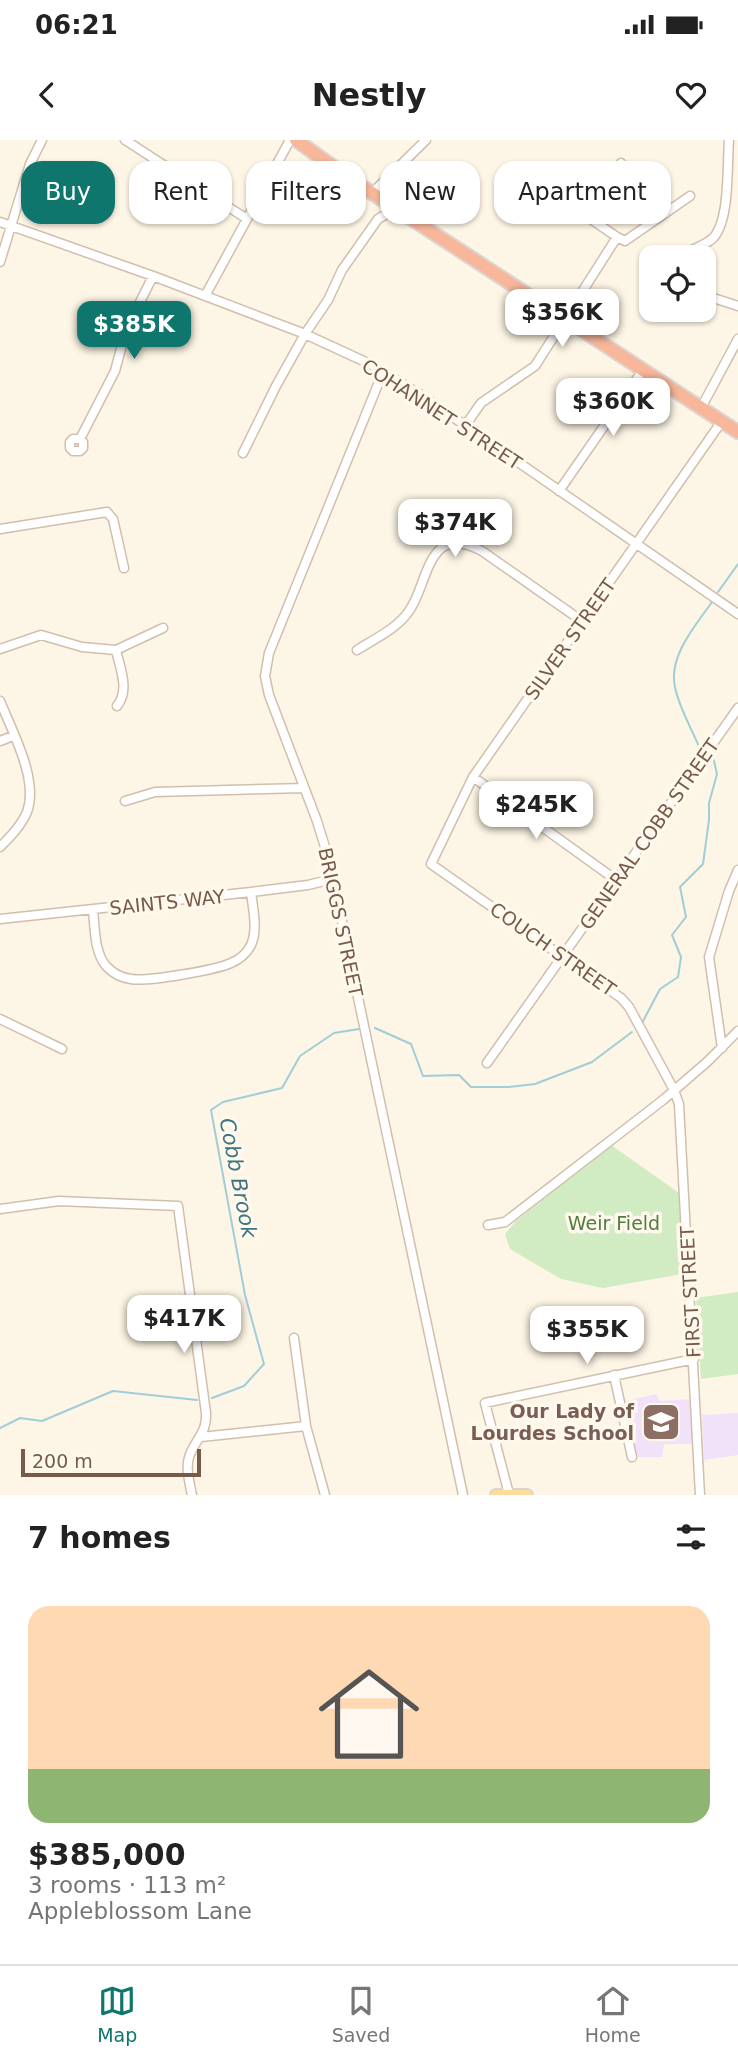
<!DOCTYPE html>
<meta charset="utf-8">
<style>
:root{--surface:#fff;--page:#f6f6f6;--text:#222;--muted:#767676;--line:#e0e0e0;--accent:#0f766e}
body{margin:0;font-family:"DejaVu Sans",sans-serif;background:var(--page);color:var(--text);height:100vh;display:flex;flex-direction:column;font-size:26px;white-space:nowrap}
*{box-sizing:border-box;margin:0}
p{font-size:23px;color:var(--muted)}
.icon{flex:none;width:38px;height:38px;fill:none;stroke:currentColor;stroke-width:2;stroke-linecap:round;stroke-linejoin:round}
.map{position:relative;height:1355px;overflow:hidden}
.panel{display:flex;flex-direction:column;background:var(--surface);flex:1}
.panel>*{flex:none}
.banner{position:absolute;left:21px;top:21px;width:696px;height:63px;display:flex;gap:14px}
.fabs{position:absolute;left:639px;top:105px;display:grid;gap:14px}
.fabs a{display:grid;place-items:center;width:77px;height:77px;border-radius:14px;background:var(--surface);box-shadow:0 2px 5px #0004;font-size:35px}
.scale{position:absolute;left:21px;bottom:18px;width:180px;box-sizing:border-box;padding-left:7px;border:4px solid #775b49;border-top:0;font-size:19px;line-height:24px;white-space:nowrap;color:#775b49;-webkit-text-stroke:5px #fff8ec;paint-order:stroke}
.price{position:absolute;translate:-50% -60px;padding:0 16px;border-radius:14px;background:#fff;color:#222;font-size:23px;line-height:46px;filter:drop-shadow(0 2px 4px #0008)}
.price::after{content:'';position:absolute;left:50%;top:42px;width:21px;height:16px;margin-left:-10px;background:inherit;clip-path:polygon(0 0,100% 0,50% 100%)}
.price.current{background:var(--accent);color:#fff}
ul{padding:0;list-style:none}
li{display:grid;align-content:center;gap:14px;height:371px;padding:0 28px}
li span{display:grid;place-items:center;height:217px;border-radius:21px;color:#555}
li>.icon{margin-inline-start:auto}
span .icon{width:126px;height:126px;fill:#fffc;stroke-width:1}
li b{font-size:30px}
h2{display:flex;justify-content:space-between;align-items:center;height:84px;padding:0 28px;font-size:30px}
.tag{padding:0 24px;border-radius:21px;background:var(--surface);box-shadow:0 2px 5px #0004;font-size:24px;line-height:63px}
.tag.current{background:var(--accent);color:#fff}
.status{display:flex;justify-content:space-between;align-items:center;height:49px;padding:0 35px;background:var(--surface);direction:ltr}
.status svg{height:19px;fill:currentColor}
header{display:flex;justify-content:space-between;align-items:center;height:91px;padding:0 28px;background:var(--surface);font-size:32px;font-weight:700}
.menu{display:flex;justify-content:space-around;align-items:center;height:98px;border-top:2px solid var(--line);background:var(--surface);font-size:19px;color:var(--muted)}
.menu a{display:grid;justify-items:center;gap:4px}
.menu .current{color:var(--accent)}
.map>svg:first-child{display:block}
.education{fill:#f2e2f9}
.green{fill:#d1ebc3}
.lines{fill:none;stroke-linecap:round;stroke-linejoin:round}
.stream{stroke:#9fced9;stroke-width:2}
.minor-casing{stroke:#d1bfad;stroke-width:11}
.major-casing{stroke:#dcd4d0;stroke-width:14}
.highway-casing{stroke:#dcd4d0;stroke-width:16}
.minor{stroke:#fff;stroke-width:8}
.major{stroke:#fddd9c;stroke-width:10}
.highway{stroke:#f8b79b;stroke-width:12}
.labels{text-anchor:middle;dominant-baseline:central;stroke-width:7;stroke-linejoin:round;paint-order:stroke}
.street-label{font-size:19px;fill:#775b49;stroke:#fff8ec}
.park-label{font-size:19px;fill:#507d41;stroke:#fff8ec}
.education-label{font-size:19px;font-weight:bold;fill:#785e54;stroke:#fff8ec;text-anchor:end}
.water-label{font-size:21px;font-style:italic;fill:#3f7583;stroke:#fff8ec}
</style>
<div class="status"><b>06:21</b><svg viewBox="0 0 49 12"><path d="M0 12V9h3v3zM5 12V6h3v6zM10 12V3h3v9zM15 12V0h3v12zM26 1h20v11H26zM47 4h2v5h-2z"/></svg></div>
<header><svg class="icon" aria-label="back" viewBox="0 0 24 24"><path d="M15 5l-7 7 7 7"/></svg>Nestly<svg class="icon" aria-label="heart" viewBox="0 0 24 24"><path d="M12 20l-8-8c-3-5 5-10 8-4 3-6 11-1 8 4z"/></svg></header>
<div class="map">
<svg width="738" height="1355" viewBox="0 0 738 1355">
<rect width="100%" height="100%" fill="#fdf5e5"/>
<path class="education" d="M657,1254L659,1261L691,1259L692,1304H664L662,1317H637L625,1261Z
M738,1273V1315L704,1320L702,1275Z"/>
<path class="green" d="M611,1005L679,1053L682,1134L603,1148L561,1139L510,1109L505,1094L516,1081Z
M738,1152V1234L701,1239L696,1158Z"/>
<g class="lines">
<path class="stream" d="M718,452L738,424
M704,611L700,609C692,589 679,568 675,547C668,516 696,485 712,462
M642,883L660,849L678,837L681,817L672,795L686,777L680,747L703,724L709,680V663L717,634L713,617L709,614
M375,888L411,904L423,936L459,935L471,947H509L535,944L592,922L632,892
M212,1258L244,1246L264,1224L245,1155L211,970L223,962L282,948L300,916L334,893L359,889
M0,1288L20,1278L42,1281L113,1251L197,1260"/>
<g class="minor-casing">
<path id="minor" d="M125,0L247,79
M621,23L615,43L649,57L666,73
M550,51L617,97
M372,53L426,0
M0,82L153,136L305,194L370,224L421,255L738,474
M681,117C690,108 705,107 714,97C730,78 727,25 729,0
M0,122L30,24L42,0
M704,155L738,166
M205,156L290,0
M383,232L269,513L265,536L269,555L317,681L329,720L463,1355
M701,268L738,199
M465,286L481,263L535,226L617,97L625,101L690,56
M80,299L83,302V308L80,311H73L70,308V302L73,299H80L115,231L126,190L153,136
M243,313L276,246L305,194L328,160L342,130L378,79L396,68
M559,351L643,230
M0,389L107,372L113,379L124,428
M0,509L41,495L82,507L116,510L163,488
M116,510C120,528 130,550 117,566
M357,510C374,499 397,489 409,471C429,444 426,381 482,411L582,481
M0,561C12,591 39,640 27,672C21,686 10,697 0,707
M0,601L13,596
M473,637L616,740
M125,661L155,652L304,648
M93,770C95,788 94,813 107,827C113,833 122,838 131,839C147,842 216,830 231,823C239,820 247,813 251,805C258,790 253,769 251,752
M0,779L251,752L308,745L333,739
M0,879L62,909
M722,908L709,817L729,751L738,730
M487,923L738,568
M0,1069L59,1061L178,1066L206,1273C207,1290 199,1296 192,1310C184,1324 189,1340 192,1355
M488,1085L505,1082L663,960L707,922L738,891
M294,1198L306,1286L325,1355
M614,1235L632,1317
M201,1297L306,1286
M509,1354L485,1263L694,1219
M700,1355L679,964L674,950L629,867L621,858L431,724L473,637L722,281"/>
</g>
<g class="major-casing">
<path id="major" d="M496,1355H527"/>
</g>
<g class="highway-casing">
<path id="highway" d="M296,0L349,38L738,292"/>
</g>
<use href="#minor" class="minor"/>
<use href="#major" class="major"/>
<use href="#highway" class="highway"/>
</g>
<defs>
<g id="school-square" transform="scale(2.0125)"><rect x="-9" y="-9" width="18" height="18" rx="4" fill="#8d6e63" stroke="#fff8ec"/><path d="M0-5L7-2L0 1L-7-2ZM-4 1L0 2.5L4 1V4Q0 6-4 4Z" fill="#fff"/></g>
</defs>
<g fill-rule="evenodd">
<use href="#school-square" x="661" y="1282"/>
</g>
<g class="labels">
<g class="street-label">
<text transform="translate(442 274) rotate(33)">COHANNET STREET</text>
<text transform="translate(570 499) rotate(-55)">SILVER STREET</text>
<text transform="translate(649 694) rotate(-55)">GENERAL COBB STREET</text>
<text transform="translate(167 762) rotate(-6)">SAINTS WAY</text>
<text transform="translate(341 782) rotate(78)">BRIGGS STREET</text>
<text transform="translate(553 809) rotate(35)">COUCH STREET</text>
<text transform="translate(690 1152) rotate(-93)">FIRST STREET</text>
</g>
<g class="park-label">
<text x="614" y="1083">Weir Field</text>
</g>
<g class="education-label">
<text x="634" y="1271">Our Lady of<tspan x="634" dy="22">Lourdes School</tspan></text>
</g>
<g class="water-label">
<text transform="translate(238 1038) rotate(79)">Cobb Brook</text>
</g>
</g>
</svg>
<div class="fabs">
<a><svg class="icon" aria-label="locate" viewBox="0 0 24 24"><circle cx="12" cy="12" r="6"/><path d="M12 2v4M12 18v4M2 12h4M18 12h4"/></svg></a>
</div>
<div class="scale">200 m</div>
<b class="price" style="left:562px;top:209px">$356K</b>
<b class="price current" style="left:134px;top:221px">$385K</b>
<b class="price" style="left:613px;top:298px">$360K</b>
<b class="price" style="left:455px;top:419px">$374K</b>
<b class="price" style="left:536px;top:701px">$245K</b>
<b class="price" style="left:184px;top:1215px">$417K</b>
<b class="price" style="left:587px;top:1226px">$355K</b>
<div class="banner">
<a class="tag current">Buy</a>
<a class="tag">Rent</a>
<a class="tag">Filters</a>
<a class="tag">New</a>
<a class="tag">Apartment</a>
</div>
</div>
<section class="panel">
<h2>7 homes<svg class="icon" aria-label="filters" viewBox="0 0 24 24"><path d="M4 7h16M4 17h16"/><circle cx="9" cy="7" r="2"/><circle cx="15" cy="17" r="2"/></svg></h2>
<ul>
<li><span style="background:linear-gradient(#ffd9b3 75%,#8fb573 0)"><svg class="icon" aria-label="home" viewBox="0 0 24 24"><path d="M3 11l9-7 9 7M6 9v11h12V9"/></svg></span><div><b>$385,000</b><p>3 rooms · 113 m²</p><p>Appleblossom Lane</p></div></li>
</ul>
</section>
<nav class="menu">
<a class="current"><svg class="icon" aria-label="map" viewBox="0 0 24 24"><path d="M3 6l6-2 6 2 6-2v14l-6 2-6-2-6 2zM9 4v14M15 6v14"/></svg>Map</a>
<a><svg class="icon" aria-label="saved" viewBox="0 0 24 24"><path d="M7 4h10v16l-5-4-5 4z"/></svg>Saved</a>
<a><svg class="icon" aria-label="home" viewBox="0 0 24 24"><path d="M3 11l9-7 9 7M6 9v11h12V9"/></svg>Home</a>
</nav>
